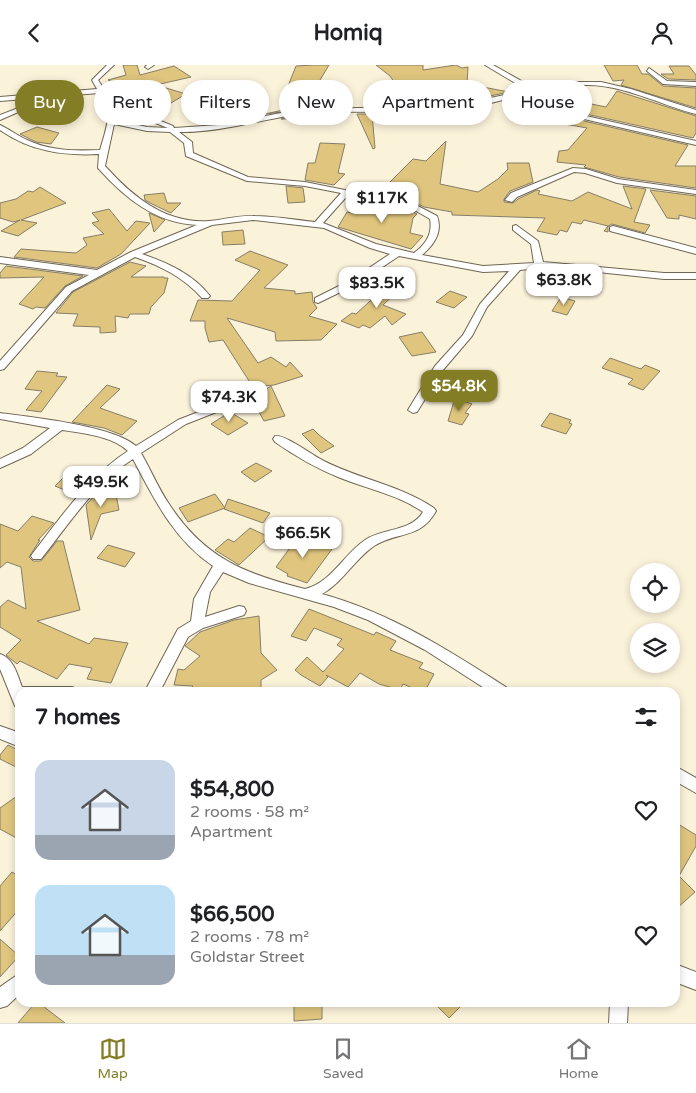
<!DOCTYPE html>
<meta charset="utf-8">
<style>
:root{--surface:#fff;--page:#f2f2f2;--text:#202124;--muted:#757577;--line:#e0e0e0;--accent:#837e26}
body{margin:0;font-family:"Varela Round",sans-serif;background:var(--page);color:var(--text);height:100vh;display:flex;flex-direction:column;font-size:19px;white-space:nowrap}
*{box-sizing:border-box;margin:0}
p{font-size:16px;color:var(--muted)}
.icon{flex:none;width:28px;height:28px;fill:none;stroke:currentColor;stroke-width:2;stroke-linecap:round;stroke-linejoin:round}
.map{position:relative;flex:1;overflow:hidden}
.details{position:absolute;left:15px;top:622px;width:665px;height:320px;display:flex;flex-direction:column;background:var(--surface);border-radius:15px;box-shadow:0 2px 8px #0003}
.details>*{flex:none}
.banner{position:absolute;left:15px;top:15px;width:666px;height:45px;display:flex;gap:10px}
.controls{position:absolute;left:630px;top:498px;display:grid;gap:10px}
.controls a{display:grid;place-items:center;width:50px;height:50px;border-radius:50%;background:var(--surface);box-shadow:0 2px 8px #0003;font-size:25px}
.price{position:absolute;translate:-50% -42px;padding:0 11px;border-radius:10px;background:#fff;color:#222;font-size:16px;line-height:32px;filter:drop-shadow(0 1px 2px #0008)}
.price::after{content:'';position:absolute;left:50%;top:30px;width:15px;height:11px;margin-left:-8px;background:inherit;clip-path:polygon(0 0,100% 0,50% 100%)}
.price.on{background:var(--accent);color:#fff}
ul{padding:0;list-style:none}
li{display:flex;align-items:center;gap:15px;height:125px;padding:0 20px}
li span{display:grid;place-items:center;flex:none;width:140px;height:100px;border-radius:15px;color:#555}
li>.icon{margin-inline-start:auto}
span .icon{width:60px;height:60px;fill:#fffc;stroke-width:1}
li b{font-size:21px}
h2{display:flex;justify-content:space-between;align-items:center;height:60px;padding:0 20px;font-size:21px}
.chip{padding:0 18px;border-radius:22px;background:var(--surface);box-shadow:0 2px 8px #0003;font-size:18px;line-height:45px}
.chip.on{background:var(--accent);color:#fff}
header{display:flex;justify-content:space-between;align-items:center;height:65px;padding:0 20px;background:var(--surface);font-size:22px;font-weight:800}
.tab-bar{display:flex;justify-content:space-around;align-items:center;height:70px;border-top:1px solid var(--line);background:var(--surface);font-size:14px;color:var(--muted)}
.tab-bar a{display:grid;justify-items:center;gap:2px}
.tab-bar .on{color:var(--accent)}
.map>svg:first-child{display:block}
.building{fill:#dfc57e;stroke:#867e69}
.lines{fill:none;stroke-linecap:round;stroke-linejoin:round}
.minor-casing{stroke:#6f6753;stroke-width:2}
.minor{fill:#fff;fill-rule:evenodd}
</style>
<header><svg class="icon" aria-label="back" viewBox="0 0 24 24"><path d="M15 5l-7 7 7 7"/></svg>Homiq<svg class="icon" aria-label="person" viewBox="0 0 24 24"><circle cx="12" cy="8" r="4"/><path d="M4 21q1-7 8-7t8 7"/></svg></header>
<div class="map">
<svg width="696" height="958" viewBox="0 0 696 958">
<rect width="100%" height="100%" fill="#fbf2da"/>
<path class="building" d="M123,0H137L140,10L174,1L191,12L156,20L186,29L151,50L113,34L139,30L108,15L126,10Z
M314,0H329L314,25L325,22L326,42L265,49L297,42L284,31L296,1Z
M376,0H423V5L456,0L462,3L468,2L467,19L509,27L452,39L410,40L390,11Z
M604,0H637L642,9H648L663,21L696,23V43L621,20L624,15L613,16Z
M669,1H689L696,10V15L668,14L661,9H674Z
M617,26L696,51V68L693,73L586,49L582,52L584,56L688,80L675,101H696V123L619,112L584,102L586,100L557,97L559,86L568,85L587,63L525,52L528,48L512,45L527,31L571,56L579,42L572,35L606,42Z
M327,49V53L281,54L310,50Z
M357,49H372L375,83L373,84Z
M37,62L59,68L51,79L36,77L20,69Z
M446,76L440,119L478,127L498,114L508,104L507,98H529L533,117L510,126L504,134V137L513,138L518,134L537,125L540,126L538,129L572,136L588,127L632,144L623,121L646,124L634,157L650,160L645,168L612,159L608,161V167L604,166L608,161L584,155L581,159L572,157L567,167L560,165L557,170L537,166L545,153L452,150V147L424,142L414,137L369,128L376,118L387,120L413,94L426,96Z
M320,78L345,79L338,108L345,109L334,120L305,115L308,98H315Z
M286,121L303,123L305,137L288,138Z
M40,122L66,138L21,155L37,158L18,171L1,166L20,155L13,157L0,153V138L16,134L28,126L33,127Z
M650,125L696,131V154L679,150V154L667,153Z
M164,128L167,138H181L171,148L152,139L145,135L144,130Z
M363,135L410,145L417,149L413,153L410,168L423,171L411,184L338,162L347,147L353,148Z
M109,144L127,166L136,156L150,158L121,189L97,203L14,192L21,184L76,188L87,180L83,173L104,169L92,158L99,156L92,148Z
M149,148L165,155L154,167Z
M243,165L245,179L223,180L222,167Z
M250,186L288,200L264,223L295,226V229L312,227L313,237L317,243L309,251L337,259L321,275L276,276L275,267L227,253L258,298L271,292L286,302L290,297L303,311L274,320L253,322L254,319L249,316L223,275L209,277L205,263V256H190L198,235L232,236L260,205L235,195Z
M130,197L146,201L131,212H164V213H168L164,228L151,242L149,249H130L128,253L115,251L116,267L100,268V262L73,261L78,249L56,248L73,227Z
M6,201L83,211L65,221L45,243L36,242L33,244L19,239L44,212L0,213V208Z
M394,214L402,222L383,240L406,249L392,260L385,251L370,263L363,260L359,263L341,256L352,248L356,249Z
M450,226L467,232L454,243L436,237Z
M561,232L575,236L567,250L552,246Z
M422,267L436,287L412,291L399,272Z
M610,293L641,304L645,300L660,306L643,325L628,319L633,314L602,303Z
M37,306L58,308L56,311L67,312L41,347L26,345L42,326L25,324Z
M107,320L120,324L100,343L137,356L122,370L104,363L72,357Z
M271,321L285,351L264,356L254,338L242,341V340Z
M455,333L472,339L465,348L469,349L462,360L448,356Z
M230,347L248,358L228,370L211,359Z
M550,348L571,355L569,358L572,359L566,369L541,361Z
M313,364L319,370L334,381L321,388L302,369Z
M256,398L272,406L255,417L241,407Z
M64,412L77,417L67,426L55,421Z
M115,425L119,445L101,449L91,475L86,440L96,429Z
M215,429L225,443L188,457L179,443Z
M228,434L270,448L263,458L224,444Z
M32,451L54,458L38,475H40L29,492L33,496H41L57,476H63L80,545L37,556L89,579L94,573L128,578L111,618L87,614L92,603L69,599L57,614L20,596L17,599L6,590L21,575L0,562V542L8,535L26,544L21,502L7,497L0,503V459L18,466Z
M250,463L269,472L239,500L215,485L228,474L234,477Z
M291,472L332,484L307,518L287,511L288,509L276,502L289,484L284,483Z
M108,480L135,488L125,502L97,493Z
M309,544L374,570L376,567L396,576L390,585L423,598L419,603L434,609L424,628L403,619L400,625L379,619L360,608L348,622L326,610L328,612L320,621L301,610L295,605L307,592L323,607L344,584L337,580L342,574L314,563L306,576L291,571Z
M259,551L261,588L277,605L261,615V628H187L193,621L174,620L178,604L184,605L200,591L185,581L200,567L234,555Z
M8,680L20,686V704L0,694V690Z
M20,729V775L0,764V743Z
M675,757L696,770V781L679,811L695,827L675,845Z
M12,807L20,812V843L0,866V821Z
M0,874L19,891L0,912Z
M35,938H39L65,958H18Z
M294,938H322V954L294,956Z
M434,938H464L449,953Z"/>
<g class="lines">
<g class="minor-casing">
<path id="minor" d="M107,0H114L98,15L112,36L173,61L174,63L219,60L286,47L311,44L453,41L527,25L485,0H493L534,23L570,17H601L631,24L696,45V49C660,40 625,20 587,20C545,20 506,37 465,43C413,51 361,44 310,48C266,52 224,68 179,67L192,77L193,88L248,112L305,117L414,139L437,151C443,167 434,180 422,190L483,201L534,198L531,179L513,165V161L516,160L538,176L543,197L664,208H696V214H664L550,202L520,205L487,242L472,271L443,305L417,347L413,348L408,345L435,301L463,270L480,239L509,206L483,207L399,191L357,219L318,238L315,237V233L351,215L390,189L370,183L324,163L253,155L212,160L142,189C168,198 193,209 210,231L208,233H202C183,212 161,201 135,192L72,226L4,304L0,305V296L66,222L89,210L0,198V192L97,205L131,187L197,160C155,158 125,133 98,103L99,89C63,91 30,86 0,65V60C9,64 18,71 27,75C50,86 75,86 100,85C106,64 114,47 100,28L34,33L25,44L0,55V50L21,42L26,34L0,36V32L97,24L92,15ZM115,42L168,63L147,62L115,55ZM114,59L147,66L170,67L184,78L186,91L247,116L305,121L341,128L315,157C295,155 274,151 254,151C239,150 224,155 209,156C165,159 132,131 105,101ZM348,130L411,143L430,154C433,169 425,180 414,188L376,179L323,158Z
M147,0H154L148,4L145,2Z
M649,3L667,16L696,17V21L663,19L647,6Z
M586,51L696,76V80L584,54V52Z
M573,103L586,104L618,114L696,125V129L617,118L585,108L574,107L517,132L512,137L505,135L511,128Z
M613,161L696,183V189L610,166V162Z
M247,317L252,320L250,328L242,337L186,359L141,388C151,405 158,423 169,439C204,493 245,509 305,524C332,517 343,490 365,475C382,463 411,467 423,447C397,429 367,424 338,412C316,403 295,391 275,377L273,374L275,371C284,369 312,390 322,395C358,414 400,420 434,443L436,446C420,475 397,466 374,481C354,495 343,517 322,529C391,548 450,586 509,624L511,628H492L425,585L368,555L334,542L249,518L223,507L210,527L205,552L239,541L244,542L246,546L244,550L203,563L188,572L159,628H144L178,564L191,556L194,534L213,501C174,475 154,434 133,394C95,418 69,459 41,494H33L31,491L33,488C61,452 89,411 128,386C112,371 82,368 62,365L31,389L0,403V394L23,383L50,363L0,354V348C31,352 114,361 136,381L178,355L234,333L240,327L243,318Z
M0,589C14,594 17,609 22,622H72L77,624L79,628H20V643L15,641L0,604Z
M0,661L20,668V682L0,674Z
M675,701L696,713V728L675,716Z
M675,899L696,907V925L675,917Z
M20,908V929L7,941L0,943V922Z
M610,938H628L627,958H609Z"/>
</g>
<use href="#minor" class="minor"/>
</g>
</svg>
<div class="controls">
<a><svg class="icon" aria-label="locate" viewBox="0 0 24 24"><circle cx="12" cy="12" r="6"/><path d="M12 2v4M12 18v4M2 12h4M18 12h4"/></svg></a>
<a><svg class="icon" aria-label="layers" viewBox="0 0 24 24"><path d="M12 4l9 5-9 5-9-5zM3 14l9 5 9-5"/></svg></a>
</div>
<b class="price" style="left:382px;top:159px">$117K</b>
<b class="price" style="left:564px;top:241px">$63.8K</b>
<b class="price" style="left:377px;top:244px">$83.5K</b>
<b class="price on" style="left:459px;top:347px">$54.8K</b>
<b class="price" style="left:229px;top:358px">$74.3K</b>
<b class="price" style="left:101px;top:443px">$49.5K</b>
<b class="price" style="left:303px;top:494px">$66.5K</b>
<div class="banner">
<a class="chip on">Buy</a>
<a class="chip">Rent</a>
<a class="chip">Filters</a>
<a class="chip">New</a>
<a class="chip">Apartment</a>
<a class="chip">House</a>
</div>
<section class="details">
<h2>7 homes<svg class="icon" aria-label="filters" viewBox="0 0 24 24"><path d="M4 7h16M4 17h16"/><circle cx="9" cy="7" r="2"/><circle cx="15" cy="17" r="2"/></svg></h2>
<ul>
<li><span style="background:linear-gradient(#c9d6e8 75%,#9aa5b1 0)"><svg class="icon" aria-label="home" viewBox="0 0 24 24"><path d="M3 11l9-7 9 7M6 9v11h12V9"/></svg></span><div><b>$54,800</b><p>2 rooms · 58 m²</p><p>Apartment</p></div><svg class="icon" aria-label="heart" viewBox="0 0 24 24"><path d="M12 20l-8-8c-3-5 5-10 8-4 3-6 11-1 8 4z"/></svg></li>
<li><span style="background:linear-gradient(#bfe0f5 70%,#9aa5b1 0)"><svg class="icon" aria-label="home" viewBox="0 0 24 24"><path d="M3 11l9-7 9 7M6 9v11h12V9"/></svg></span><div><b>$66,500</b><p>2 rooms · 78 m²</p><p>Goldstar Street</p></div><svg class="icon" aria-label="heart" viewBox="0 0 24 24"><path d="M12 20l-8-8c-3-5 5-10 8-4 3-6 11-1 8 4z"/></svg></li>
</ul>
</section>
</div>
<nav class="tab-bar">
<a class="on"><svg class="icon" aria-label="map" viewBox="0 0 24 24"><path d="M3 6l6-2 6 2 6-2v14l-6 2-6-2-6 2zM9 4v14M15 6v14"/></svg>Map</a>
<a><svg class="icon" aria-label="saved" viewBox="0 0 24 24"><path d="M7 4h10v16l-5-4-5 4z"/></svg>Saved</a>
<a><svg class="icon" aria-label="home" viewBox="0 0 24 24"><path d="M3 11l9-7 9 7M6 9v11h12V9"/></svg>Home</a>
</nav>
